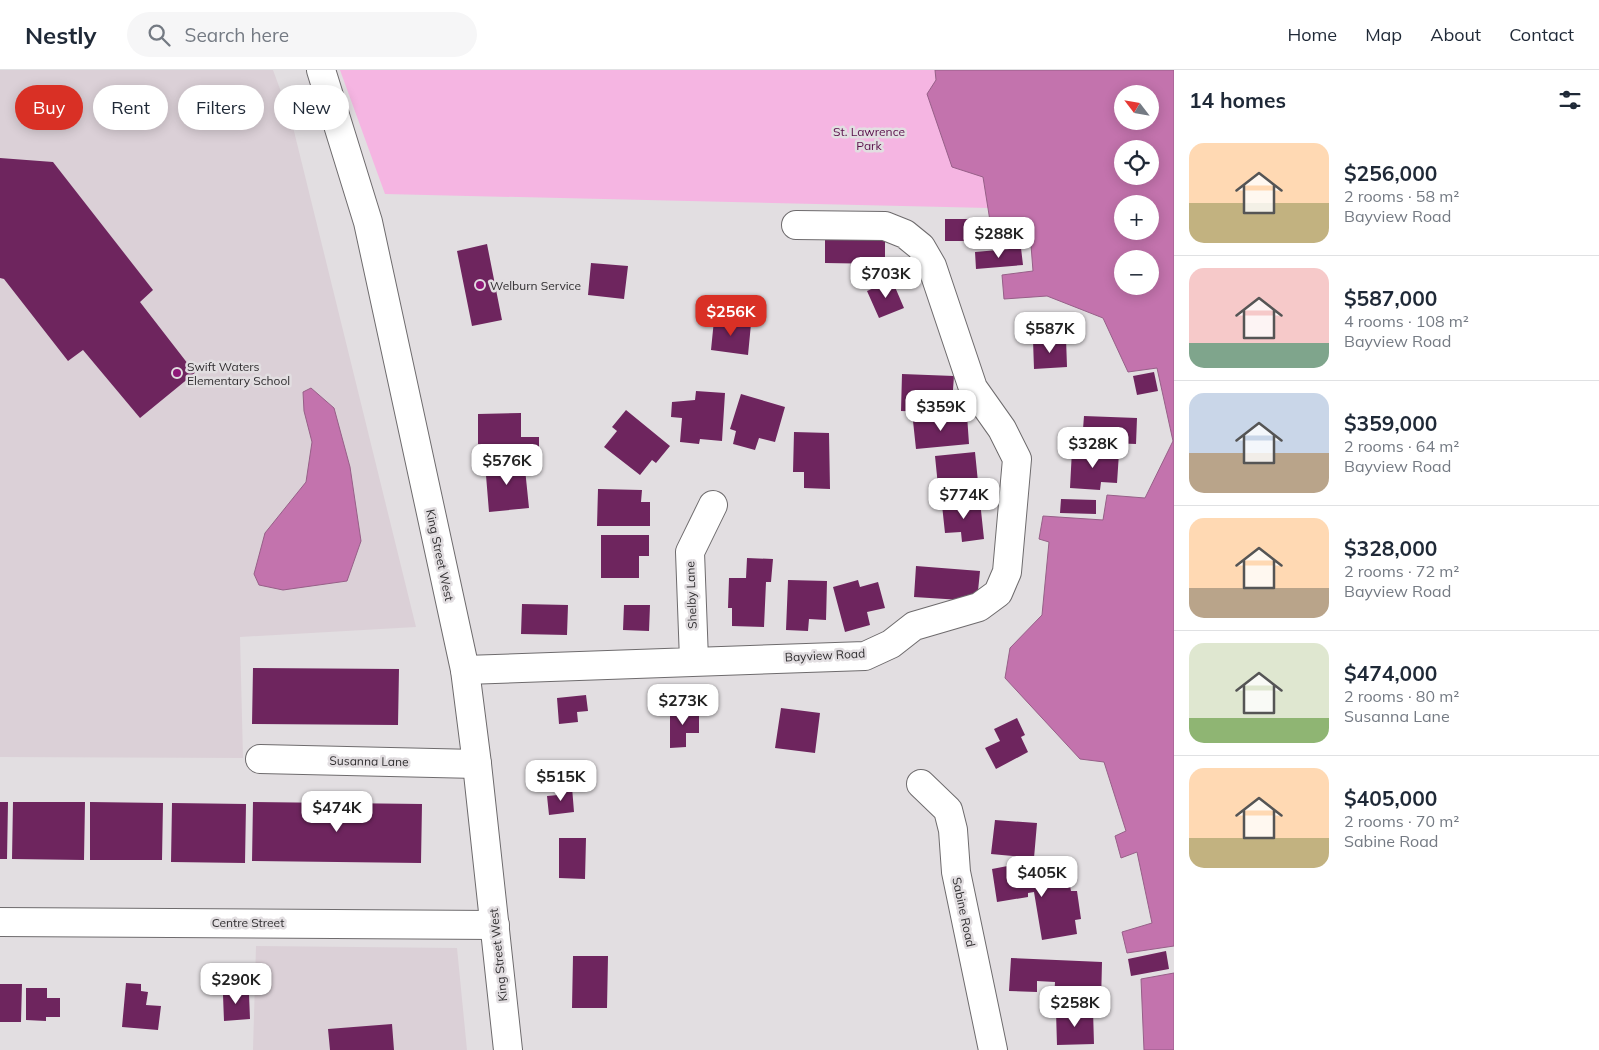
<!DOCTYPE html>
<meta charset="utf-8">
<style>
:root{--surface:#fff;--page:#f6f6f7;--text:#1f2937;--muted:#747a83;--line:#e0e1e3;--accent:#d93025}
body{margin:0;font-family:Mulish,sans-serif;background:var(--page);color:var(--text);height:100vh;display:flex;flex-direction:column;font-size:19px;white-space:nowrap}
*{box-sizing:border-box;margin:0}
p{font-size:16px;color:var(--muted)}
.icon{flex:none;width:28px;height:28px;fill:none;stroke:currentColor;stroke-width:2;stroke-linecap:round;stroke-linejoin:round}
.map{position:relative;flex:1;overflow:hidden}
.details{display:flex;flex-direction:column;background:var(--surface);width:425px}
.details>*{flex:none}
.top-card{position:absolute;left:15px;top:15px;width:475px;height:45px;display:flex;gap:10px}
.needle{width:32px;rotate:301deg}
.buttons{position:absolute;left:1114px;top:15px;display:grid;gap:10px}
.buttons a{display:grid;place-items:center;width:45px;height:45px;border-radius:50%;background:var(--surface);box-shadow:0 2px 12px #0003;font-size:25px}
.price{position:absolute;translate:-50% -42px;padding:0 11px;border-radius:10px;background:#fff;color:#222;font-size:16px;line-height:32px;filter:drop-shadow(0 1px 2px #0008)}
.price::after{content:'';position:absolute;left:50%;top:30px;width:15px;height:11px;margin-left:-8px;background:inherit;clip-path:polygon(0 0,100% 0,50% 100%)}
.price.selected{background:var(--accent);color:#fff}
ul{padding:0;list-style:none}
li{display:flex;align-items:center;gap:15px;height:125px;padding:0 15px}
li+li{border-top:1px solid var(--line)}
li span{display:grid;place-items:center;flex:none;width:140px;height:100px;border-radius:15px;color:#555}
li>.icon{margin-inline-start:auto}
span .icon{width:60px;height:60px;fill:#fffc;stroke-width:1}
li b{font-size:21px}
h2{display:flex;justify-content:space-between;align-items:center;height:60px;padding:0 15px;font-size:21px}
.chip{padding:0 18px;border-radius:22px;background:var(--surface);box-shadow:0 2px 12px #0003;font-size:18px;line-height:45px}
.chip.selected{background:var(--accent);color:#fff}
header{display:flex;align-items:center;gap:30px;box-sizing:border-box;height:70px;padding:0 25px;background:var(--surface);border-bottom:1px solid var(--line)}
header strong{font-size:24px}
nav{display:flex;gap:28px;margin-inline-start:auto;font-size:18px}
.search{width:350px;height:45px;background:var(--page);display:flex;align-items:center;gap:12px;box-sizing:border-box;padding:0 18px;border-radius:28px;color:var(--muted);font-size:19px}
main{display:flex;flex:1;min-height:0}
.map>svg:first-child{display:block}
.built{fill:#dbd0d7}
.green{fill:#f5b5e2}
.water{fill:#c373ad;stroke:#975f88;fill-rule:evenodd}
.building{fill:#6e255e}
.lines{fill:none;stroke-linecap:round;stroke-linejoin:round}
.minor-casing{stroke:#6e6b6d;stroke-width:30}
.major-casing{stroke:#6e6b6d;stroke-width:30}
.minor{stroke:#fff;stroke-width:28}
.major{stroke:#fff;stroke-width:28}
.poi-dot{fill:#8f1878;stroke:#e2dee1;stroke-width:2}
.labels{text-anchor:middle;dominant-baseline:central;stroke-width:5;stroke-linejoin:round;paint-order:stroke}
.park-label{font-size:12px;fill:#59104a;stroke:#e2dee1}
.poi-label{font-size:12px;fill:#312f31;stroke:#e2dee1;text-anchor:start}
.street-label{font-size:12px;fill:#312f31;stroke:#e2dee1}
</style>
<header>
<strong>Nestly</strong>
<div class="search"><svg class="icon" aria-label="search" viewBox="0 0 24 24"><circle cx="10" cy="10" r="6"/><path d="M15 15l6 6"/></svg>Search here</div>
<nav><a>Home</a><a>Map</a><a>About</a><a>Contact</a></nav>
</header>
<main>
<div class="map">
<svg width="1174" height="980" viewBox="0 0 1174 980">
<rect width="100%" height="100%" fill="#e2dee1"/>
<path class="built" d="M0,0H273L291,49L416,557L240,567L243,688L0,687Z
M256,876L457,878L467,980H253Z"/>
<path class="green" d="M340,0H935L936,10L983,107L989,138L385,124Z"/>
<path class="water" d="M935,0H1174V876L1127,883L1122,862L1152,853L1137,782L1121,788L1115,766L1126,761L1104,692L1080,689L1005,608L1010,578L1042,545L1049,472L1039,469L1043,446L1103,450L1107,425L1145,428L1173,371L1157,298L1128,302L1103,248L1047,226L1004,229L1002,205L1033,201L1031,175L994,176L983,107L952,97L927,24L936,10ZM1122,24H1150V51H1122ZM1122,79H1150V106H1122ZM1122,134H1150V161H1122ZM1122,189H1150V216H1122Z
M311,318L334,338L350,397L361,471L347,511L283,520L259,515L254,504L265,463L306,412L312,372L304,341L303,322Z
M1174,903V980H1144L1141,909Z"/>
<path class="building" d="M0,88L53,92L153,220L140,232L195,303L140,348L83,280L68,291L4,209L0,208Z
M945,149H979V171H945Z
M825,168L885,169V194L825,193Z
M487,174L502,250L472,256L457,181Z
M1021,178L1023,195L976,199L975,182Z
M591,193L628,196L624,229L588,225Z
M892,210L904,238L879,248L867,221Z
M714,250L751,254L748,285L711,280Z
M1066,268L1067,297L1034,299L1033,270Z
M1154,302L1158,321L1137,325L1133,306Z
M902,304L954,306L952,333H930V342L901,341Z
M696,321L725,323L722,371L700,369L699,374L680,372L682,348L671,347L672,332L695,330Z
M741,324L785,337L775,372L759,368L755,380L733,374L736,361L730,359Z
M626,340L670,376L656,393L652,390L640,405L604,377L617,361L612,357Z
M521,343V367H539V385H508V374H478V344Z
M967,345L969,374L916,379L913,351Z
M1084,346L1137,348L1136,374L1082,372Z
M794,362L829,363L830,419L804,418V402H793Z
M1072,380L1119,383L1117,413L1101,412L1100,420L1070,418Z
M975,382L979,422L939,426L935,386Z
M524,389L529,438L489,442L485,393Z
M598,419L642,420L641,432H650V456H597Z
M1061,429L1096,430V444L1060,443Z
M980,431L984,469L962,472L961,462L945,463L942,435Z
M601,465H649V486H639V508H601Z
M747,488L773,489L771,512H766L764,557L732,556V538H728L729,508H746Z
M916,496L980,501L977,531L914,527Z
M788,510L827,511L826,550L809,549L808,561L786,560Z
M858,510L860,517L878,512L885,538L867,542L870,555L845,562L833,517Z
M522,534L568,535L567,565L521,564Z
M624,535H650L649,561L623,560Z
M253,598L399,599L398,655L252,654Z
M586,625L588,641L577,642L578,652L559,654L557,628Z
M781,638L820,643L815,683L775,678Z
M670,640H699V663H686V677L670,678Z
M1017,648L1025,665L1021,667L1028,682L996,699L985,678L1000,671L994,659Z
M572,717L574,742L549,745L547,726L558,725L557,719Z
M0,732H8L7,789H0Z
M13,732H85L84,790L12,789Z
M90,732L163,733L162,790H90Z
M253,732L422,734L421,793L252,791Z
M172,733L246,734L245,793L171,792Z
M995,750L1037,753L1034,788L991,784Z
M559,768H586L585,809L559,808Z
M1023,793L1026,810L1032,809L1031,805L1067,799L1071,821H1077L1081,849L1075,850L1077,864L1042,870L1034,822L1028,823V827L997,832L992,799Z
M1166,881L1169,899L1131,906L1128,889Z
M573,886H608L607,938H572Z
M1011,888L1102,892L1101,933L1054,931L1055,912L1037,911V922L1009,921Z
M126,913L141,914V921L148,922L146,935L161,936L158,960L122,957Z
M0,914H22L21,952H0Z
M231,915H242V924H249L250,949L224,951L223,925H232Z
M26,918H47V928H60V947H46V951L26,950Z
M1093,940L1094,974L1057,975L1056,941Z
M392,954L394,980H330L328,959Z"/>
<g class="lines">
<g class="minor-casing">
<path id="minor" d="M694,590L690,482L713,435
M465,600L865,586L891,574L914,556L979,537L998,523L1007,502L1017,389L1002,359L973,318L932,196L921,177L905,164L885,156L796,155
M260,689L477,694
M921,714L948,740L953,760L956,802L993,980
M0,852L495,855"/>
</g>
<g class="major-casing">
<path id="major" d="M321,0L368,152L465,600L477,694L508,980"/>
</g>
<use href="#minor" class="minor"/>
<use href="#major" class="major"/>
</g>
<g class="poi-dot">
<circle cx="480" cy="215" r="5"/>
<circle cx="177" cy="303" r="5"/>
</g>
<g class="labels">
<g class="park-label">
<text x="869" y="61">St. Lawrence<tspan x="869" dy="14">Park</tspan></text>
</g>
<g class="poi-label">
<text x="490" y="215">Welburn Service</text>
<text x="187" y="296">Swift Waters<tspan x="187" dy="14">Elementary School</tspan></text>
</g>
<g class="street-label">
<text transform="translate(440 485) rotate(78)">King Street West</text>
<text transform="translate(691 525) rotate(-92)">Shelby Lane</text>
<text transform="translate(825 585) rotate(-3)">Bayview Road</text>
<text transform="translate(369 691) rotate(1)">Susanna Lane</text>
<text transform="translate(964 842) rotate(78)">Sabine Road</text>
<text x="248" y="852">Centre Street</text>
<text transform="translate(498 885) rotate(-96)">King Street West</text>
</g>
</g>
</svg>
<div class="buttons">
<a><svg class="needle" viewBox="-14 -14 28 28"><path d="M0-13l5 13h-10z" fill="#e53935"/><path d="M0 13l5-13h-10z" fill="#747a83"/></svg></a>
<a><svg class="icon" aria-label="locate" viewBox="0 0 24 24"><circle cx="12" cy="12" r="6"/><path d="M12 2v4M12 18v4M2 12h4M18 12h4"/></svg></a>
<a>+</a>
<a>−</a>
</div>
<b class="price" style="left:999px;top:189px">$288K</b>
<b class="price" style="left:886px;top:229px">$703K</b>
<b class="price selected" style="left:731px;top:267px">$256K</b>
<b class="price" style="left:1050px;top:284px">$587K</b>
<b class="price" style="left:941px;top:362px">$359K</b>
<b class="price" style="left:1093px;top:399px">$328K</b>
<b class="price" style="left:507px;top:416px">$576K</b>
<b class="price" style="left:964px;top:450px">$774K</b>
<b class="price" style="left:683px;top:656px">$273K</b>
<b class="price" style="left:561px;top:732px">$515K</b>
<b class="price" style="left:337px;top:763px">$474K</b>
<b class="price" style="left:1042px;top:828px">$405K</b>
<b class="price" style="left:236px;top:935px">$290K</b>
<b class="price" style="left:1075px;top:958px">$258K</b>
<div class="top-card">
<a class="chip selected">Buy</a>
<a class="chip">Rent</a>
<a class="chip">Filters</a>
<a class="chip">New</a>
</div>
</div>
<section class="details">
<h2>14 homes<svg class="icon" aria-label="filters" viewBox="0 0 24 24"><path d="M4 7h16M4 17h16"/><circle cx="9" cy="7" r="2"/><circle cx="15" cy="17" r="2"/></svg></h2>
<ul>
<li><span style="background:linear-gradient(#ffd9b3 60%,#c2b280 0)"><svg class="icon" aria-label="home" viewBox="0 0 24 24"><path d="M3 11l9-7 9 7M6 9v11h12V9"/></svg></span><div><b>$256,000</b><p>2 rooms · 58 m²</p><p>Bayview Road</p></div></li>
<li><span style="background:linear-gradient(#f6c9c9 75%,#7fa58c 0)"><svg class="icon" aria-label="home" viewBox="0 0 24 24"><path d="M3 11l9-7 9 7M6 9v11h12V9"/></svg></span><div><b>$587,000</b><p>4 rooms · 108 m²</p><p>Bayview Road</p></div></li>
<li><span style="background:linear-gradient(#c9d6e8 60%,#b9a48a 0)"><svg class="icon" aria-label="home" viewBox="0 0 24 24"><path d="M3 11l9-7 9 7M6 9v11h12V9"/></svg></span><div><b>$359,000</b><p>2 rooms · 64 m²</p><p>Bayview Road</p></div></li>
<li><span style="background:linear-gradient(#ffd9b3 70%,#b9a48a 0)"><svg class="icon" aria-label="home" viewBox="0 0 24 24"><path d="M3 11l9-7 9 7M6 9v11h12V9"/></svg></span><div><b>$328,000</b><p>2 rooms · 72 m²</p><p>Bayview Road</p></div></li>
<li><span style="background:linear-gradient(#dfe7d0 75%,#8fb573 0)"><svg class="icon" aria-label="home" viewBox="0 0 24 24"><path d="M3 11l9-7 9 7M6 9v11h12V9"/></svg></span><div><b>$474,000</b><p>2 rooms · 80 m²</p><p>Susanna Lane</p></div></li>
<li><span style="background:linear-gradient(#ffd9b3 70%,#c2b280 0)"><svg class="icon" aria-label="home" viewBox="0 0 24 24"><path d="M3 11l9-7 9 7M6 9v11h12V9"/></svg></span><div><b>$405,000</b><p>2 rooms · 70 m²</p><p>Sabine Road</p></div></li>
</ul>
</section>
</main>
